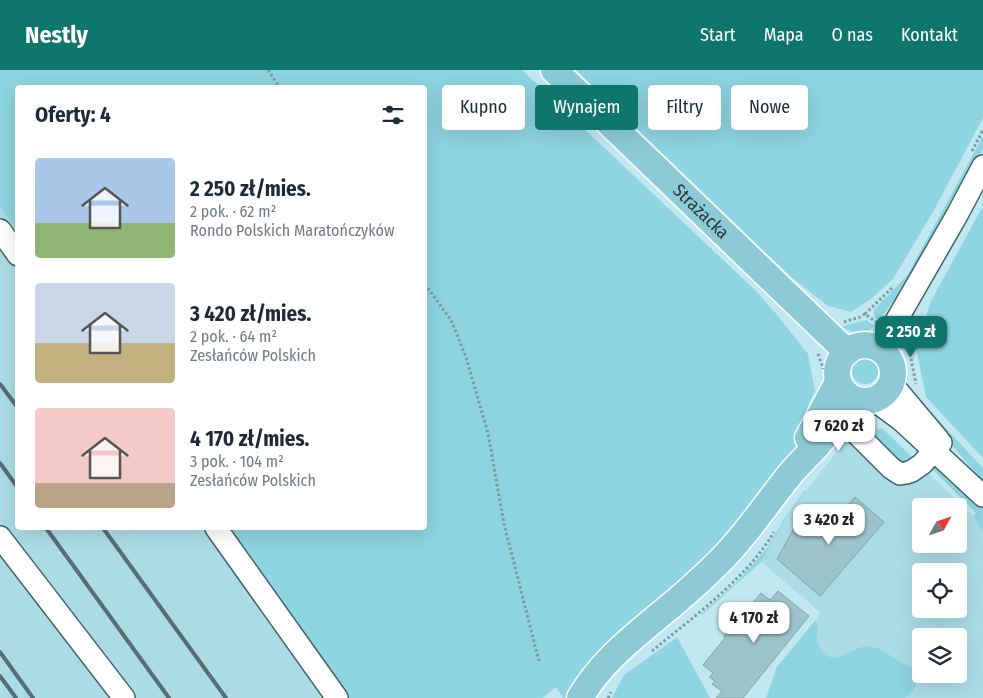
<!DOCTYPE html>
<html lang="pl">
<meta charset="utf-8">
<style>
:root{--surface:#fff;--page:#f2f2f3;--text:#1f2937;--muted:#747a83;--accent:#0f766e}
body{margin:0;font-family:"Fira Sans Condensed",sans-serif;background:var(--page);color:var(--text);height:100vh;display:flex;flex-direction:column;font-size:19px;white-space:nowrap}
*{box-sizing:border-box;margin:0}
p{font-size:16px;color:var(--muted)}
.icon{flex:none;width:28px;height:28px;fill:none;stroke:currentColor;stroke-width:2;stroke-linecap:round;stroke-linejoin:round}
.map{position:relative;flex:1;overflow:hidden}
.side{position:absolute;left:15px;top:15px;width:412px;height:445px;display:flex;flex-direction:column;background:var(--surface);border-radius:5px;box-shadow:0 5px 20px #0002}
.side>*{flex:none}
.banner{position:absolute;left:442px;top:15px;width:465px;height:45px;display:flex;gap:10px}
.needle{width:32px;rotate:50deg}
.controls{position:absolute;left:912px;top:428px;display:grid;gap:10px}
.controls a{display:grid;place-items:center;width:55px;height:55px;border-radius:5px;background:var(--surface);box-shadow:0 5px 20px #0002;font-size:25px}
.price{position:absolute;translate:-50% -42px;padding:0 11px;border-radius:10px;background:#fff;color:#222;font-size:16px;line-height:32px;filter:drop-shadow(0 1px 2px #0008)}
.price::after{content:'';position:absolute;left:50%;top:30px;width:15px;height:11px;margin-left:-8px;background:inherit;clip-path:polygon(0 0,100% 0,50% 100%)}
.price.current{background:var(--accent);color:#fff}
ul{padding:0;list-style:none}
li{display:flex;align-items:center;gap:15px;height:125px;padding:0 20px}
li span{display:grid;place-items:center;flex:none;width:140px;height:100px;border-radius:5px;color:#555}
li>.icon{margin-inline-start:auto}
span .icon{width:60px;height:60px;fill:#fffc;stroke-width:1}
li b{font-size:21px}
h2{display:flex;justify-content:space-between;align-items:center;height:60px;padding:0 20px;font-size:21px}
.tag{padding:0 18px;border-radius:5px;background:var(--surface);box-shadow:0 5px 20px #0002;font-size:18px;line-height:45px}
.tag.current{background:var(--accent);color:#fff}
header{display:flex;align-items:center;gap:30px;box-sizing:border-box;height:70px;padding:0 25px;background:var(--accent);color:#fff}
header strong{font-size:24px}
nav{display:flex;gap:28px;margin-inline-start:auto;font-size:18px}
.map>svg:first-child{display:block}
.built{fill:#abdce6;fill-rule:evenodd}
.green{fill:#8ed4e1}
.building{fill:#9ec4cb;stroke:#80a5ac}
.lines{fill:none;stroke-linecap:round;stroke-linejoin:round}
.minor-casing{stroke:#40646a;stroke-width:24}
.major-casing{stroke:#fff;stroke-width:29}
.path{stroke:#7d999f;stroke-width:3;stroke-dasharray:2.5 2.5;stroke-linecap:butt}
.minor{stroke:#fff;stroke-width:21}
.major{stroke:#8ccbd6;stroke-width:26}
.rail{stroke:#576e72;stroke-width:4}
.labels{text-anchor:middle;dominant-baseline:central;stroke-width:4;stroke-linejoin:round;paint-order:stroke}
.street-label{font-size:18px;fill:#29383b;stroke:#cef6fd}
</style>
<header>
<strong>Nestly</strong>
<nav><a>Start</a><a>Mapa</a><a>O nas</a><a>Kontakt</a></nav>
</header>
<div class="map">
<svg width="983" height="628" viewBox="0 0 983 628">
<rect width="100%" height="100%" fill="#c1e8f0"/>
<path class="built" d="M0,136L17,161L18,458H226L345,628H0Z
M850,367L914,389L973,446L983,461V628H766L777,597L821,543L761,492L790,441L846,370ZM921,436H959V474H921ZM921,501H959V539H921ZM921,566H959V604H921Z"/>
<path class="green" d="M0,0H522L756,221L778,246L808,284L815,321L809,333L813,344L789,392L730,469L571,628H563L556,617L543,628H345L226,458H425V18H18L17,161L0,136Z
M576,0H983V48L934,140L893,209L872,228L851,242L828,236L790,206Z
M983,66V79L928,181L913,205L879,250C874,248 873,245 874,240L899,214L908,204Z
M983,136V388L926,327L916,277L931,231Z
M867,250L874,256C863,267 855,265 843,257L846,255Z
M852 301a13 13 0 1 1 26 0a13 13 0 1 1-26 0Z
M922,337L927,338L983,398V412L921,338Z
M882,358L914,389L913,391L901,393L866,363Z
M935,394L983,435V461L973,446L976,443L929,396Z
M805,420L806,421L790,441L761,492L702,545L701,544L737,512L767,478L786,446Z
M815,551L818,556C816,565 816,574 823,582C839,599 853,572 873,577C881,578 903,594 911,598C921,611 917,619 905,628H766L777,597Z
M677,567L710,628H612L624,605Z"/>
<path class="building" d="M855,427L884,452L820,526L777,489L798,451L819,469Z
M778,521L809,546L743,628H716L722,621L712,614L715,611L709,607L713,603L703,595L725,568L724,566L736,551L737,552L761,523L770,530Z"/>
<g class="lines">
<g class="minor-casing">
<path id="minor" d="M0,160L18,185
M880,279L957,145L983,96
M891,313L938,369
M874,330L901,350L983,426
M850,337L856,363L891,398L900,404L906,403L912,401L922,394L941,373
M216,458L337,628
M0,467L124,628"/>
</g>
<g class="major-casing">
<g id="major">
<path id="s1" d="M554,0L847,282"/>
<circle cx="865" cy="303" r="28"/>
<path d="M808,368L838,312"/>
<path d="M580,628C600,593 631,569 661,544C682,527 702,509 721,490C748,463 768,431 792,402C799,394 806,387 813,380C829,363 840,343 860,331"/>
</g>
</g>
<path class="path" d="M268,0L280,18
M972,81L983,60
M425,214L451,250L466,287L488,363L504,454L539,591
M865,244L894,216
M844,252L860,247L865,244L876,252
M904,271L908,274L916,314
M818,284L822,295L823,299
M652,581C668,568 684,555 700,542C728,518 755,494 774,462
M608,628L611,622"/>
<use href="#minor" class="minor"/>
<use href="#major" class="major"/>
<path class="rail" d="M0,314L18,338
M0,393L18,418
M46,458L169,628
M103,458L226,628
M0,582L33,628
M0,606L16,628"/>
</g>
<g class="labels">
<g class="street-label">
<text stroke="none"><textPath href="#s1" startOffset="204">Strażacka</textPath></text>
</g>
</g>
</svg>
<div class="controls">
<a><svg class="needle" viewBox="-14 -14 28 28"><path d="M0-13l5 13h-10z" fill="#e53935"/><path d="M0 13l5-13h-10z" fill="#747a83"/></svg></a>
<a><svg class="icon" aria-label="locate" viewBox="0 0 24 24"><circle cx="12" cy="12" r="6"/><path d="M12 2v4M12 18v4M2 12h4M18 12h4"/></svg></a>
<a><svg class="icon" aria-label="layers" viewBox="0 0 24 24"><path d="M12 4l9 5-9 5-9-5zM3 14l9 5 9-5"/></svg></a>
</div>
<b class="price current" style="left:911px;top:288px">2 250 zł</b>
<b class="price" style="left:839px;top:382px">7 620 zł</b>
<b class="price" style="left:829px;top:476px">3 420 zł</b>
<b class="price" style="left:754px;top:574px">4 170 zł</b>
<div class="banner">
<a class="tag">Kupno</a>
<a class="tag current">Wynajem</a>
<a class="tag">Filtry</a>
<a class="tag">Nowe</a>
</div>
<section class="side">
<h2>Oferty: 4<svg class="icon" aria-label="filters" viewBox="0 0 24 24"><path d="M4 7h16M4 17h16"/><circle cx="9" cy="7" r="2"/><circle cx="15" cy="17" r="2"/></svg></h2>
<ul>
<li><span style="background:linear-gradient(#a9c7e8 65%,#8fb573 0)"><svg class="icon" aria-label="home" viewBox="0 0 24 24"><path d="M3 11l9-7 9 7M6 9v11h12V9"/></svg></span><div><b>2 250 zł/mies.</b><p>2 pok. · 62 m²</p><p>Rondo Polskich Maratończyków</p></div></li>
<li><span style="background:linear-gradient(#c9d6e8 60%,#c2b280 0)"><svg class="icon" aria-label="home" viewBox="0 0 24 24"><path d="M3 11l9-7 9 7M6 9v11h12V9"/></svg></span><div><b>3 420 zł/mies.</b><p>2 pok. · 64 m²</p><p>Zesłańców Polskich</p></div></li>
<li><span style="background:linear-gradient(#f6c9c9 75%,#b9a48a 0)"><svg class="icon" aria-label="home" viewBox="0 0 24 24"><path d="M3 11l9-7 9 7M6 9v11h12V9"/></svg></span><div><b>4 170 zł/mies.</b><p>3 pok. · 104 m²</p><p>Zesłańców Polskich</p></div></li>
</ul>
</section>
</div>
